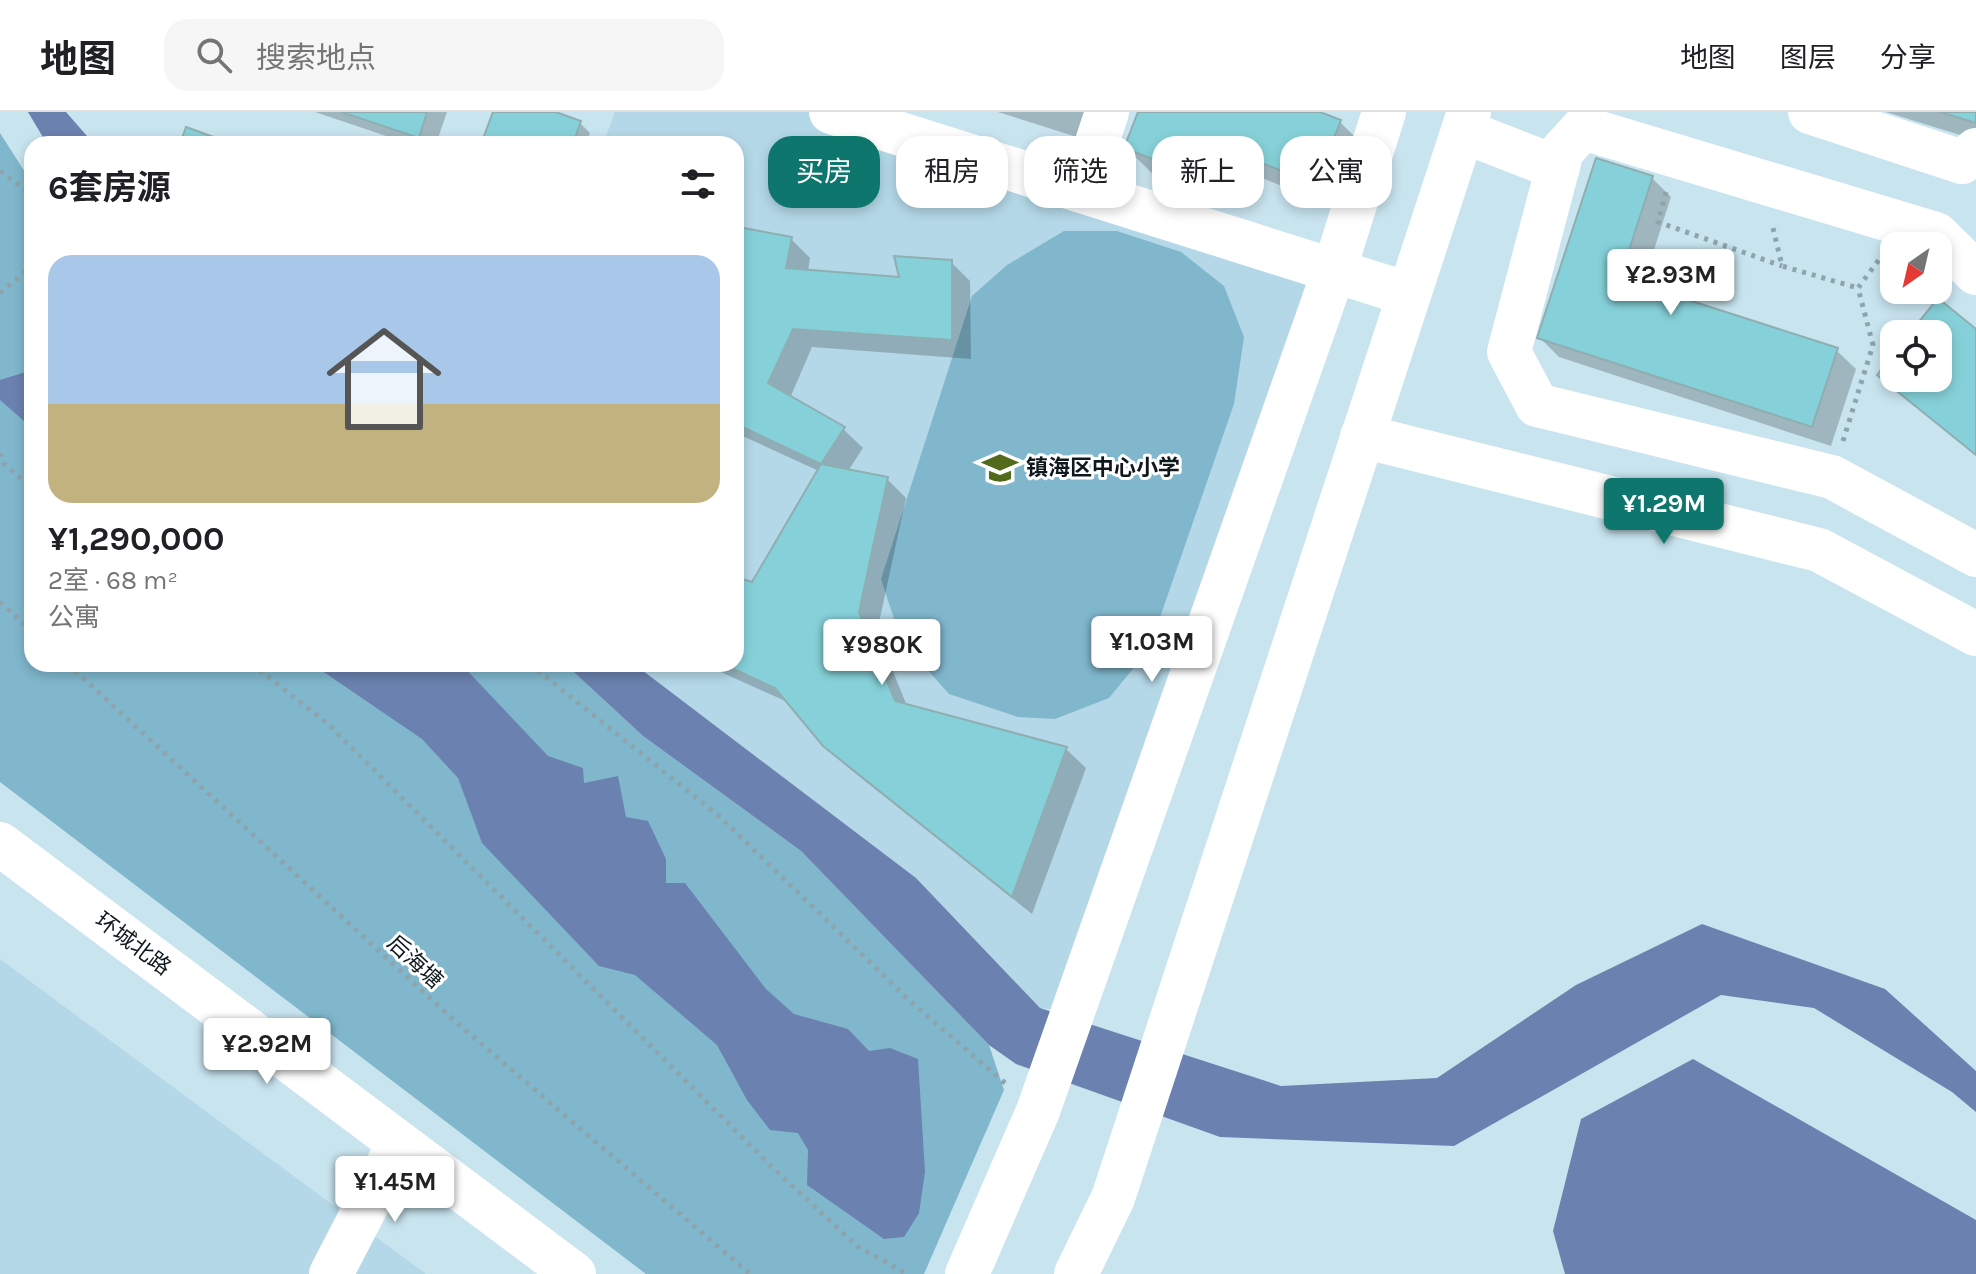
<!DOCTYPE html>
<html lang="zh">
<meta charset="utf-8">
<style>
:root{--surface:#fff;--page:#f6f6f6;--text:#202124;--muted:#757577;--line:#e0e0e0;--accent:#0f766e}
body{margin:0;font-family:Karla,"Noto Sans SC",sans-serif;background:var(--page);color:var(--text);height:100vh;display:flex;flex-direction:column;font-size:30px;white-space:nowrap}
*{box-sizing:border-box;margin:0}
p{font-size:26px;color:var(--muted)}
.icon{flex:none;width:44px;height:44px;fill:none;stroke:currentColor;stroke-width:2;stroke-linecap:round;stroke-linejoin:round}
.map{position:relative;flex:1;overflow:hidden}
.details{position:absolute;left:24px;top:24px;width:720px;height:536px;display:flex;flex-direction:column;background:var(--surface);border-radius:24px;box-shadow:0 4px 12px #0003}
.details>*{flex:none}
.banner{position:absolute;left:768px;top:24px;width:760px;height:72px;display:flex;gap:16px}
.needle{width:52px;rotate:214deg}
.tools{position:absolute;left:1880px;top:120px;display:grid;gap:16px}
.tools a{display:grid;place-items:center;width:72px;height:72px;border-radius:16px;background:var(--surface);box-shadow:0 4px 12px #0003;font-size:40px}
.price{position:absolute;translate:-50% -68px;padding:0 18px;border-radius:8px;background:#fff;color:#222;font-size:26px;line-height:52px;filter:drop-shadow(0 2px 4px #0008)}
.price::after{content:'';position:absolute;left:50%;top:48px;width:24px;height:18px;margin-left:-12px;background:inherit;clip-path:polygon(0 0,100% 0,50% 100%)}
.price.active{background:var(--accent);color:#fff}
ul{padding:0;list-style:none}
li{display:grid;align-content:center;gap:16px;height:424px;padding:0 24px}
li+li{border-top:2px solid var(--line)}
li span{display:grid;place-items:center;height:248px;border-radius:24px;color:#555}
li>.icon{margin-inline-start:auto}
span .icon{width:144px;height:144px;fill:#fffc;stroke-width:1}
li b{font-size:34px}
h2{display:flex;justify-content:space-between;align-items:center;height:96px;padding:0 24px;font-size:34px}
.tag{padding:0 28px;border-radius:24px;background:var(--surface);box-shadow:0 4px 12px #0003;font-size:28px;line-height:72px}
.tag.active{background:var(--accent);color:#fff}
header{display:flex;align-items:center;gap:48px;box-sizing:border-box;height:112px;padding:0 40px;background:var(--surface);border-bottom:2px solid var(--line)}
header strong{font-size:38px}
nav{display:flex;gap:44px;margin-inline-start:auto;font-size:28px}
.search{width:560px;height:72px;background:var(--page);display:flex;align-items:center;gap:20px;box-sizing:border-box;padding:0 28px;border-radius:24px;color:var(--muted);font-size:30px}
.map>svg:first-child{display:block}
.built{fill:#b4d8e7}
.green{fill:#80b7cd}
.water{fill:#6b81af}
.shadow{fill:#0003}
.building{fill:#86d1d9;stroke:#8faeb1;stroke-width:2}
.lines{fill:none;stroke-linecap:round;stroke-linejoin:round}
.path{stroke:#8da4ac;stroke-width:5;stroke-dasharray:4 6;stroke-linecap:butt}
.minor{stroke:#fff;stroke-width:44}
.labels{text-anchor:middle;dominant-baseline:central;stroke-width:6;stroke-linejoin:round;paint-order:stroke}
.poi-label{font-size:22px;font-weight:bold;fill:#0f191d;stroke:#fff;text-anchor:start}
.street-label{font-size:22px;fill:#0f191d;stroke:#fff}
</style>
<header>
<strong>地图</strong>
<div class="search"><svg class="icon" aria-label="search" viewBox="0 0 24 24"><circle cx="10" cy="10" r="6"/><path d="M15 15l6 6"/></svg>搜索地点</div>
<nav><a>地图</a><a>图层</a><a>分享</a></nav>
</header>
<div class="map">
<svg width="1976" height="1162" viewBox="0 0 1976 1162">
<rect width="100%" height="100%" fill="#c8e4ef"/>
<path class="built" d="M615,0H831L1334,159L1074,899L1040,896L916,766L634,552H736V32H603Z
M0,847L426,1162H0Z"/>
<path class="green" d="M0,21L32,71V552H565L643,624L801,739L989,933L1004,978L924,1162H646L0,670Z
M1064,119H1117L1181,140L1224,174L1244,225L1234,292L1149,537L1109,586L1055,607L1018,605L949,582L901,528L881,467L972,184L1007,153Z"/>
<path class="water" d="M28,0H66L94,32H47Z
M32,258V316L0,288V268Z
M312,552H461L548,644L583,656L584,671L618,664L626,705L648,709L666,747V771H685L766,877L794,902L848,917L869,939L890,936L918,947L925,1060L919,1101L904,1125L884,1127L807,1073L808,1038L798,1021L770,1018L747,988L717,933L635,863L599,854L482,731L458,666L422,627Z
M565,552H634L916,766L1040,896L1281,974L1437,966L1576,873L1702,812L1885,877L1976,959V1000L1952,980L1814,896L1721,883L1454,1034L1220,1025L1016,952L989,933L801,739L643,624Z
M1693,947L1976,1108V1162H1565L1553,1119L1581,1007Z"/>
<path class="shadow" d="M315,0H447L436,32H410Z
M495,0H550L580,11L590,21L586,32H483Z
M998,0H1112L1102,33Z
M1140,0H1315L1340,10L1366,36L1342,97L1228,53L1216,86L1153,62L1126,36Z
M1886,0H1976V28Z
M1652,66L1671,85L1642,175L1836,238L1856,257L1831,334L1559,245L1540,226Z
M739,117L791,127L810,146L808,159L901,167L951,150L970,169L971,247L812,235L790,286L843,317L863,336L848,359L887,367L906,386L877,520L907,594L1066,637L1086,656L1032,802L845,653L792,592L703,552H736V467L753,472L819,359L736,321V126Z"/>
<path class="building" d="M341,0H427L419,26Z
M493,0H556L581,9L573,32H481Z
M1138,0H1320L1341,8L1316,72L1202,28L1189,61L1124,36Z
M1940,0H1976V11Z
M186,15L233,32H180Z
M1596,46L1653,64L1620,166L1838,236L1812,315L1537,226Z
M738,115L792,125L786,156L899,165L894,144L952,148V228L793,217L768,271L845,315L821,352L736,312Z
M1938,186L1976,217V343L1877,263L1894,241V266H1938V222H1909Z
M821,352L888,365L859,500L895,589L1067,635L1012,785L823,634L775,576L723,552H736V465L752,470Z"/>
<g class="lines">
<path class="path" d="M0,59L32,83
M1666,80L1658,110L1782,154
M1773,116L1782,154L1858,176
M0,181L32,154
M1843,329L1873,233L1858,176L1881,145
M0,341L4,352L32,376
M0,490L32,519
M68,552L457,911L750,1162
M252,552L328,612L771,1054L857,1134L907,1162
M530,552L720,705L911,890L1006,972"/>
<path class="minor" d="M831,0L1408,182
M1810,0L1962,50L1976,38
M1463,19L1558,56
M1081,79L1107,0
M1976,161L1936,122L1583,16L1562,39L1509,240L1537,293L1832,365L1976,443
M1362,324L1819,438L1976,522
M0,732L574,1162
M331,1162L399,1031
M967,1162L1038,999L1334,159L1384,0
M1076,1162L1113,1086L1469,0"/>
</g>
<defs>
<g id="school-bare" transform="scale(2.76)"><path d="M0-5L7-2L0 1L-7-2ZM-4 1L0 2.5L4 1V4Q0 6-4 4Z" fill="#526a1b" stroke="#fff" stroke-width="2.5" paint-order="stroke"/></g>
</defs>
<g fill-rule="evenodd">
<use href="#school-bare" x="1000" y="356"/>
</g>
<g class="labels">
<g class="poi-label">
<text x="1026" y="356">镇海区中心小学</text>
</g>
<g class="street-label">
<text transform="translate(133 832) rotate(37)">环城北路</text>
<text transform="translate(415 850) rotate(43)">后海塘</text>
</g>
</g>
</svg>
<div class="tools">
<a><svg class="needle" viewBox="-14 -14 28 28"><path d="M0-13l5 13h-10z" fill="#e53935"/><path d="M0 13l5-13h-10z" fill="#757577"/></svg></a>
<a><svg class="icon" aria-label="locate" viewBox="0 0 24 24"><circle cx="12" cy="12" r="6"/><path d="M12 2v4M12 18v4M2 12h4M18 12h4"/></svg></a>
</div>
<b class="price" style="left:1671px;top:205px">¥2.93M</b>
<b class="price active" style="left:1664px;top:434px">¥1.29M</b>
<b class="price" style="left:1152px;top:572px">¥1.03M</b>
<b class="price" style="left:882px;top:575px">¥980K</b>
<b class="price" style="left:267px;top:974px">¥2.92M</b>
<b class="price" style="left:395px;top:1112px">¥1.45M</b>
<div class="banner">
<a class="tag active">买房</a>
<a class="tag">租房</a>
<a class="tag">筛选</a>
<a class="tag">新上</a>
<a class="tag">公寓</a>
</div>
<section class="details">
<h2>6套房源<svg class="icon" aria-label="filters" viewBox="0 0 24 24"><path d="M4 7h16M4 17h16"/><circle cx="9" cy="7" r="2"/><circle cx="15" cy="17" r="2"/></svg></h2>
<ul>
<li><span style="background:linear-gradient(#a9c7e8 60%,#c2b280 0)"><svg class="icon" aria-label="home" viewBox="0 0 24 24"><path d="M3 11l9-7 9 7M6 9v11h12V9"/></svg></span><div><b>¥1,290,000</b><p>2室 · 68 m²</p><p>公寓</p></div></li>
</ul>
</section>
</div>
